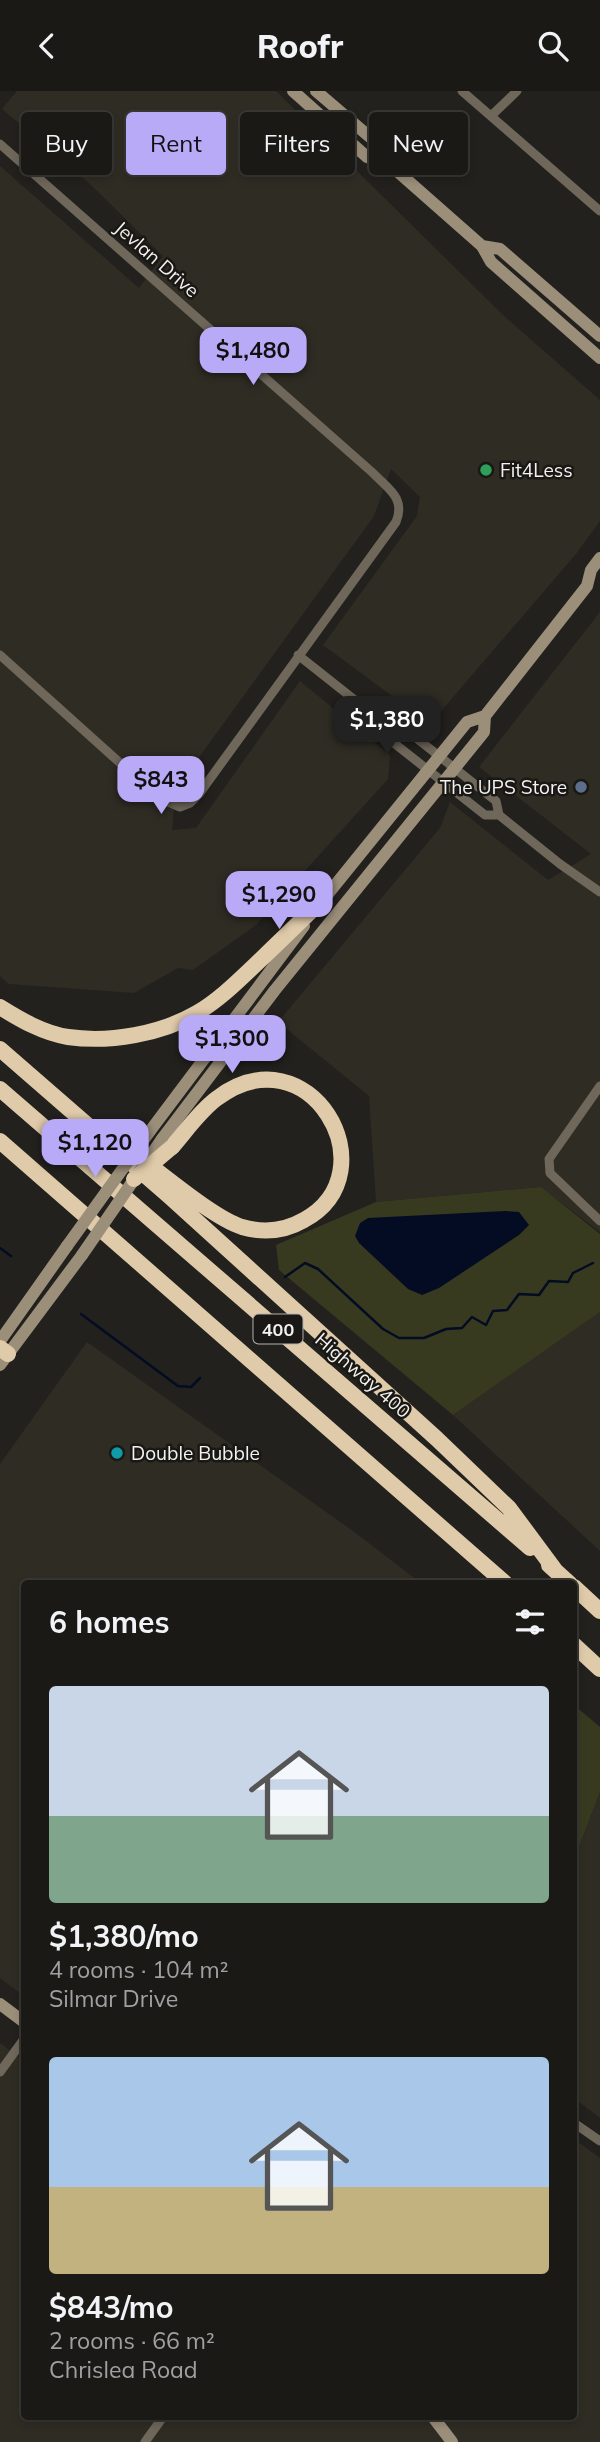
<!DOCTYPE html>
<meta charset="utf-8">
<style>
:root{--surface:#1a1916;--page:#23221f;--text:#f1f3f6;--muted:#9fa0a1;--line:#383835;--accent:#b9aaf7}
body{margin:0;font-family:Mulish,sans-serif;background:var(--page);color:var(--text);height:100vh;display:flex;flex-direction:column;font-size:26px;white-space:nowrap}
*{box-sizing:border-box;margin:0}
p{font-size:23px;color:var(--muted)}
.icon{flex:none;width:38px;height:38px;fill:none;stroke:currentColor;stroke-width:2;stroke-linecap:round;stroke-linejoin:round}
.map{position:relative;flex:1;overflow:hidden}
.sheet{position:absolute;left:21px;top:1489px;width:556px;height:840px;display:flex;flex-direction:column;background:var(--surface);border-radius:7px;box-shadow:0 4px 10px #0003,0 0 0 2px var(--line)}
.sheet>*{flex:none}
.top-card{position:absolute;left:21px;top:21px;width:558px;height:63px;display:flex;gap:14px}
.price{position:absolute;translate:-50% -60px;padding:0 16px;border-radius:14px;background:var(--accent);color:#111;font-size:23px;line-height:46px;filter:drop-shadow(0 2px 4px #0008)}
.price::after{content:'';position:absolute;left:50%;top:42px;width:21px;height:16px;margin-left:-10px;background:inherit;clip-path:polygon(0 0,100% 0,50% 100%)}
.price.active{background:#222;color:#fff}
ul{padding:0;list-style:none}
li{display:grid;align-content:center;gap:14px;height:371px;padding:0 28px}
li span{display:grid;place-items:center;height:217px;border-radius:7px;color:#555}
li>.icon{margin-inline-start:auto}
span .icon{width:126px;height:126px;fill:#fffc;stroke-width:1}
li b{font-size:30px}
h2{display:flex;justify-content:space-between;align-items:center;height:84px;padding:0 28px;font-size:30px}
.tag{padding:0 24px;border-radius:7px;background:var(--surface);box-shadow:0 4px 10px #0003,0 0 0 2px var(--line);font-size:24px;line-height:63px}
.tag.active{background:var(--accent);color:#111}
header{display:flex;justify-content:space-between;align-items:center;height:91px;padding:0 28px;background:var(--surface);font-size:32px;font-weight:800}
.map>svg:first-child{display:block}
.built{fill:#2f2c24}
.green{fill:#383a20}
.water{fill:#030c22}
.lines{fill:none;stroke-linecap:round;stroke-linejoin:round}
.stream{stroke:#030c22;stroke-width:2.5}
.street{stroke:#6f675a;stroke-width:9}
.secondary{stroke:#9c8f7a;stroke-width:12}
.highway{stroke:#dfcaaa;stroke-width:16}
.secondary-bridge{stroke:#9c8f7a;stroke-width:12}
.highway-bridge{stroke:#dfcaaa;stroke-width:16}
.leisure-dot{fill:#2e9e5b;stroke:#191815;stroke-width:2.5}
.service-dot{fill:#5c6f8a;stroke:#191815;stroke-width:2.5}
.culture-dot{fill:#0f9aa8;stroke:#191815;stroke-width:2.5}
.labels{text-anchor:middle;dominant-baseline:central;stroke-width:5;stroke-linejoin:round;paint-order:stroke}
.shield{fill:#191815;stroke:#b2b1ae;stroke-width:2}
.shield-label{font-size:18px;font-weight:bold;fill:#f3f2f0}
.street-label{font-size:19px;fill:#f3f2f0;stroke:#191815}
.poi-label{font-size:19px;fill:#f3f2f0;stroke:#191815;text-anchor:start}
</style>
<header><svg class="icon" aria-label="back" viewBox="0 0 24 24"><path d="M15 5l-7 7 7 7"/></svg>Roofr<svg class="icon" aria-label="search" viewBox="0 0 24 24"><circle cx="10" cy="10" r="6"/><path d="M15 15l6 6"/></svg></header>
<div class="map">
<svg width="600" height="2351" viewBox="0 0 600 2351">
<rect width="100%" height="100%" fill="#22211e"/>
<path class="built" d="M17,0H276L503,224L600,309V430L576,463L430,633L323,554L417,425L420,406L391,378L374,425L176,698L172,739L196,737L300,590L390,664L388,688L256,834L193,879L178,877L134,902L9,893L0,885V75L139,197L163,165L90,93L2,18Z
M600,521V1141L540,1096L376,1111L369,1005L278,931L440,737L450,711L548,789L591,763L479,676Z
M600,1221V1460L453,1324Z
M87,1251L357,1443L422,1493H24V1903L22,1904L0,1887V1373Z
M600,1701V2027L574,2007V1768Z
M0,1952L24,1970V2326H574V2048L600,2067V2351H0Z"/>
<path class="green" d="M541,1096L600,1143V1221L453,1324L279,1179L276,1154L376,1111Z
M574,1614L600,1636V1701L574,1768Z"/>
<path class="water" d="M505,1120L519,1121L529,1134L519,1144L439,1197L422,1204L408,1198L359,1152L355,1145L360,1132L368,1127Z"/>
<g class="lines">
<path class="stream" d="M0,1157L11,1165
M285,1186L305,1172L318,1178L383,1238L399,1247H424L446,1238L462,1237L472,1226L486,1234L493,1220L507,1219L519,1203L539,1204L549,1190L568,1191L573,1182L593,1172
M81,1223L178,1295L191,1296L200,1287"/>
<path class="street" d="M462,0L600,120
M491,25L517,0
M0,53L373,382C388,398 406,407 396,431L199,703L190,712L180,716L159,707L0,564
M298,564L380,629L396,631L496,710L499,724L560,773L600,801
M380,629L385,645L485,724H499
M600,995L549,1068L550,1082L600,1130
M0,1981L24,1948
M574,2032L600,2050
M145,2351L163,2326"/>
<path class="secondary" d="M293,0L367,66L389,73
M316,0L378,53L389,73L482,155L491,171L600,267
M482,155L500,158L600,245
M319,814L467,631L485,625L587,495L591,479L600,467
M150,1040L304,835
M162,1048L275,899L484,641L485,625
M0,1250L67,1155
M0,1274L82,1164
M0,1913L24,1931
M433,2326L452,2351"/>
<path class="highway" d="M0,916C21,929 43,942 68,946C110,952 161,943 197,922C219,909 237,891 255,874C278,852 301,830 324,807
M0,958L169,1105L437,1348L509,1417L555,1479
M0,998L530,1457
M0,1050L506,1493
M140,1067C166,1086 214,1127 242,1136C263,1142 285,1140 304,1129C392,1081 309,937 216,1008C199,1021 186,1040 172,1056
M0,1257L8,1263
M549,1474L570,1493
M574,1496L600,1520
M574,1554L600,1578"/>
<path class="secondary-bridge" d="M67,1155L150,1040
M82,1164L162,1048"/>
<path class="highway-bridge" d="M134,1088L172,1056"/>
</g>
<circle class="leisure-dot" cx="486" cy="379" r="7"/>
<circle class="service-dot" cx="581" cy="696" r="7"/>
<circle class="culture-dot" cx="117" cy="1362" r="7"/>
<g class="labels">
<rect class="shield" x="253.5" y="1223.5" width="49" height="29" rx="5"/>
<g class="shield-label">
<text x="278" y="1238">400</text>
</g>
<g class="street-label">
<text transform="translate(157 168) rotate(41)">Jevlan Drive</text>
<text transform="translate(363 1284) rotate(41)">Highway 400</text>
</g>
<g class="poi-label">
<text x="500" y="379">Fit4Less</text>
<text x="567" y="696" text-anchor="end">The UPS Store</text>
<text x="131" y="1362">Double Bubble</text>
</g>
</g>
</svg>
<b class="price" style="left:253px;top:296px">$1,480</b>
<b class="price active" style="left:387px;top:665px">$1,380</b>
<b class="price" style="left:161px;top:725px">$843</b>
<b class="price" style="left:279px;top:840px">$1,290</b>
<b class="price" style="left:232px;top:984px">$1,300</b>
<b class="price" style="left:95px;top:1088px">$1,120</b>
<div class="top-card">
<a class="tag">Buy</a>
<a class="tag active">Rent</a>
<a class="tag">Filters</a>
<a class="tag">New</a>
</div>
<section class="sheet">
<h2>6 homes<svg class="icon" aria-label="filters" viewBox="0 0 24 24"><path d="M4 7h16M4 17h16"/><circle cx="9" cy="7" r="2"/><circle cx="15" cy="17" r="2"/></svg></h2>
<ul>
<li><span style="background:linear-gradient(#c9d6e8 60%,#7fa58c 0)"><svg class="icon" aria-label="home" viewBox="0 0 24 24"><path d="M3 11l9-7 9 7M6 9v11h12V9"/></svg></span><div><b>$1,380/mo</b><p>4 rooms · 104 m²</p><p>Silmar Drive</p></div></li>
<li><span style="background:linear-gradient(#a9c7e8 60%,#c2b280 0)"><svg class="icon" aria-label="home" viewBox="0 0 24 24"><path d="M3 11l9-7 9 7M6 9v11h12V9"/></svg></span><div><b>$843/mo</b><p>2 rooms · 66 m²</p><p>Chrislea Road</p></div></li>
</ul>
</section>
</div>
